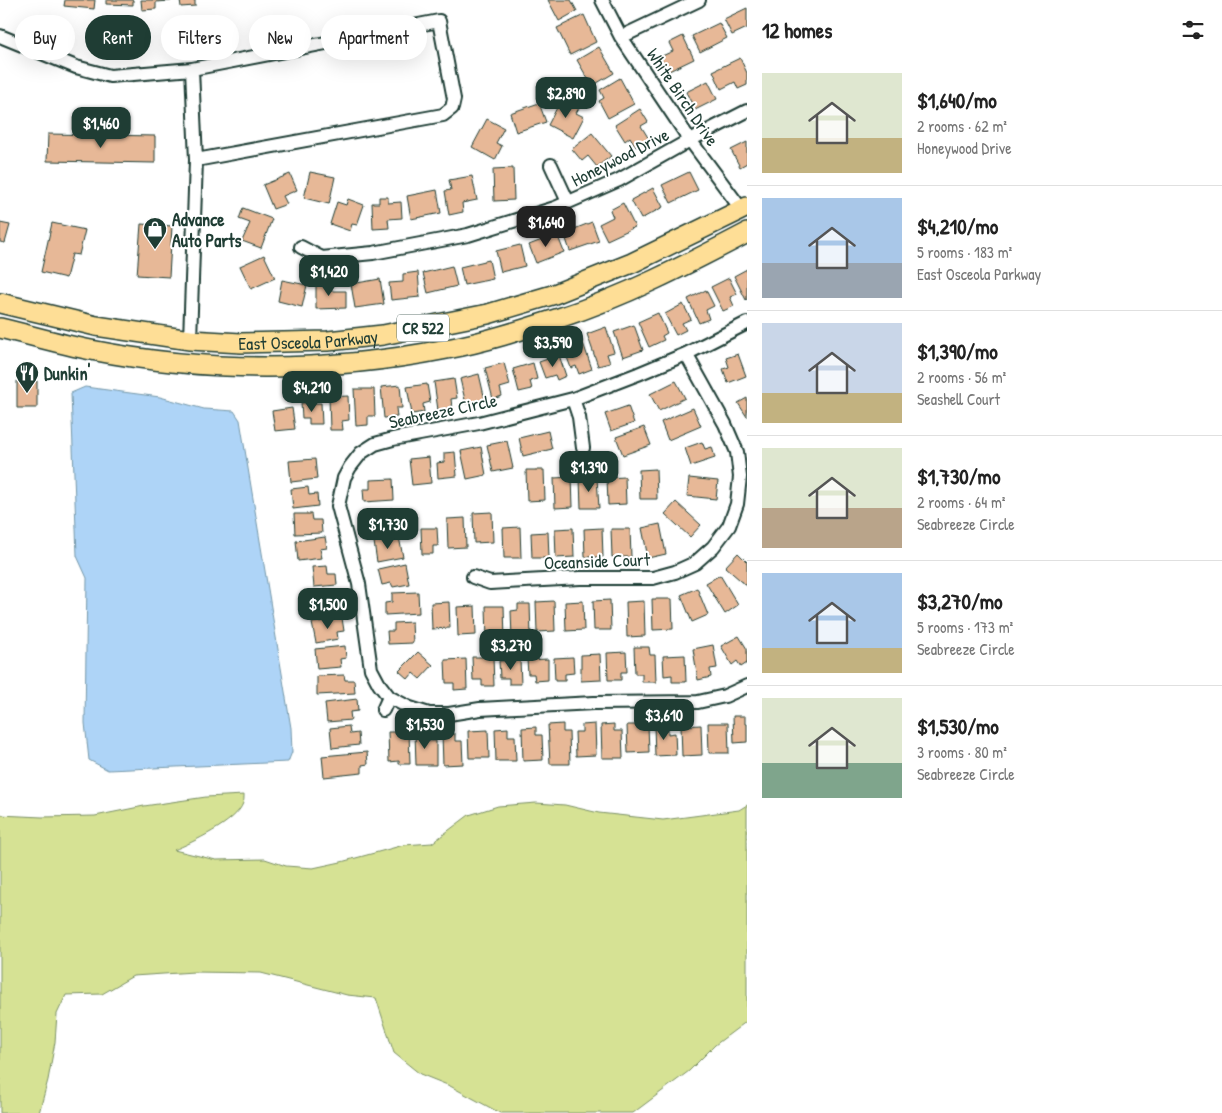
<!DOCTYPE html>
<meta charset="utf-8">
<style>
:root{--surface:#fff;--page:#f2f2f2;--text:#222;--muted:#767676;--line:#e0e0e0;--accent:#1f3d34}
body{margin:0;font-family:"Patrick Hand",sans-serif;background:var(--page);color:var(--text);height:100vh;display:flex;flex-direction:column;font-size:19px;white-space:nowrap}
*{box-sizing:border-box;margin:0}
p{font-size:16px;color:var(--muted)}
.icon{flex:none;width:28px;height:28px;fill:none;stroke:currentColor;stroke-width:2;stroke-linecap:round;stroke-linejoin:round}
.map{position:relative;flex:1;overflow:hidden}
.details{display:flex;flex-direction:column;background:var(--surface);width:475px}
.details>*{flex:none}
.banner{position:absolute;left:15px;top:15px;width:475px;height:45px;display:flex;gap:10px}
.price{position:absolute;translate:-50% -42px;padding:0 11px;border-radius:10px;background:var(--accent);color:#fff;font-size:16px;line-height:32px;filter:drop-shadow(0 1px 2px #0008)}
.price::after{content:'';position:absolute;left:50%;top:30px;width:15px;height:11px;margin-left:-8px;background:inherit;clip-path:polygon(0 0,100% 0,50% 100%)}
.price.current{background:#222;color:#fff}
ul{padding:0;list-style:none}
li{display:flex;align-items:center;gap:15px;height:125px;padding:0 15px}
li+li{border-top:1px solid var(--line)}
li span{display:grid;place-items:center;flex:none;width:140px;height:100px;border-radius:0px;color:#555}
li>.icon{margin-inline-start:auto}
span .icon{width:60px;height:60px;fill:#fffc;stroke-width:1}
li b{font-size:21px}
h2{display:flex;justify-content:space-between;align-items:center;height:60px;padding:0 15px;font-size:21px}
.tag{padding:0 18px;border-radius:22px;background:var(--surface);box-shadow:0 5px 20px #0002;font-size:18px;line-height:45px}
.tag.current{background:var(--accent);color:#fff}
main{display:flex;flex:1;min-height:0}
.map>svg:first-child{display:block}
.green{fill:#d6e294;stroke:#7a9064}
.water{fill:#aed4f7;stroke:#7598a9}
.building{fill:#e7b897;stroke:#1f3d34}
.lines{fill:none;stroke-linecap:round;stroke-linejoin:round}
.street-casing{stroke:#1f3d34;stroke-width:16}
.primary-casing{stroke:#1f3d34;stroke-width:22}
.street{stroke:#fff;stroke-width:12}
.primary{stroke:#fede96;stroke-width:19}
.labels{text-anchor:middle;dominant-baseline:central;stroke-width:4;stroke-linejoin:round;paint-order:stroke}
.shield{fill:#fff;stroke:#627771;stroke-width:1}
.shield-label{font-size:16px;font-weight:bold;fill:#1f3d34}
.street-label{font-size:18px;fill:#1f3d34;stroke:#fff}
.poi-label{font-size:18px;font-weight:bold;fill:#1f3d34;stroke:#fff;text-anchor:start}
</style>
<main>
<div class="map">
<svg width="747" height="1113" viewBox="0 0 747 1113">
<rect width="100%" height="100%" fill="#fff"/>
<filter id="ink" filterUnits="userSpaceOnUse"><feTurbulence type="fractalNoise" baseFrequency=".02" numOctaves="2"/><feDisplacementMap in="SourceGraphic" scale="10" xChannelSelector="R" yChannelSelector="G"/><feConvolveMatrix kernelMatrix="1 2 1 2 8 2 1 2 1" color-interpolation-filters="sRGB"/></filter>
<g filter="url(#ink)">
<path class="green" d="M244,795C244,798 244,801 243,803C237,822 191,843 174,850L216,860L265,859L286,866L313,868L341,862L404,845L432,843L469,815L498,806L536,803L565,805L599,813L663,820L739,810L747,805V1021L715,1045L689,1071L633,1113H500L450,1086L420,1074L394,1053L376,998L347,995L261,973L194,972L133,976L102,994L66,995L57,1014L55,1042L48,1080L39,1113H0V815L42,817L95,816L144,806L206,797Z"/>
<path class="water" d="M85,387L160,397L204,409L234,411L240,420L291,728L292,752L288,762L108,770L89,760L85,723L87,578L77,556L71,393Z"/>
<path class="building" d="M65,0H95L94,9L64,6Z
M106,0H133V5L106,4Z
M141,0H171V1L156,2V9L142,10Z
M180,0H195V6L181,7Z
M548,0H571L577,11L559,21Z
M747,8V28L732,35L724,19Z
M584,15L596,42L570,55L557,28Z
M719,23L727,38L700,52L692,36Z
M683,36L694,59L667,72L660,57L673,51L669,43Z
M599,47L614,73L592,86L577,60Z
M740,58L747,73V85L738,89L735,82L721,89L713,71Z
M620,78L634,104L608,118L599,101L604,98L600,90Z
M708,81L717,99L695,110L686,92Z
M562,98L579,108L576,113L584,117L573,138L548,125Z
M539,103L546,122L516,132L510,113Z
M640,109L648,122L641,126L649,139L636,147L630,137L625,141L615,125Z
M487,119L504,128L496,143L502,146L495,160L472,147Z
M592,133L611,156L597,167L588,156L582,161L572,149Z
M48,134L155,136V163L47,161Z
M747,142V163L740,167L731,150Z
M513,168L514,200L494,201L493,169Z
M310,172L335,177L329,204L304,198Z
M689,172L698,190L671,203L662,185Z
M290,174L297,190L283,196L287,204L273,209L263,185Z
M472,176L477,200L462,203L463,212L449,215L445,191L451,190L449,180Z
M653,188L663,207L641,219L631,200Z
M437,190L441,213L411,219L407,196Z
M379,197H388V203L401,202L402,218L388,219L389,228L373,229L372,203H379Z
M348,199L364,205L357,225L352,224L350,231L330,224L337,202L346,205Z
M623,203L635,227L607,240L599,224L613,217L610,210Z
M243,208L272,219L261,248L242,241L250,223L239,219Z
M592,222L599,241L570,251L564,233Z
M0,223L10,225L5,243L0,242Z
M52,223L85,230L79,255L72,254L66,278L41,272Z
M141,224L172,226L169,277L137,275Z
M557,234L564,252L536,263L529,245Z
M520,245L525,266L501,272L496,251Z
M264,255L275,278L251,289L240,266Z
M489,260L493,279L464,285L460,267Z
M452,266L457,286L428,293L423,273Z
M747,269V299L746,300L734,276Z
M418,272L420,297L391,300L389,283L403,282V274Z
M729,278L737,294L730,297L734,306L723,311L711,287Z
M380,279L384,304L355,308L351,284Z
M282,280L307,285L302,307L278,301Z
M316,283H331V291H346V308L316,309Z
M706,290L714,306L706,310L709,319L699,323L688,299Z
M683,304L691,319L682,323L686,330L676,335L665,314Z
M658,313L667,333L662,336L664,340L649,347L638,322Z
M634,325L643,350L623,357L614,332Z
M606,327L614,352L607,354L610,363L598,366L587,334Z
M581,337L592,369L579,374L576,366L571,368L562,344Z
M738,354L746,376L728,383L723,369L729,367L726,358Z
M559,355L566,376L557,380L555,375L545,378L539,362Z
M504,363L510,385L500,388L502,396L493,399L485,368Z
M533,363L537,379L530,381L532,389L519,392L513,369Z
M479,374L485,400L466,404L460,379Z
M454,379L457,398L451,399L452,408L438,410L434,382Z
M17,381H37V408H17Z
M676,381L685,398L659,411L650,394Z
M427,384L430,402L423,404L424,412L412,414L407,387Z
M400,385L402,408H396L397,417L384,418L381,387Z
M354,389H374L375,416H368V425L356,426Z
M348,396L349,420L342,421L343,430H330L329,397Z
M747,398V417L738,403Z
M301,403H321L322,424H309V418H302Z
M628,406L634,423L611,431L605,414Z
M292,408L295,429L275,431L272,411Z
M693,408L701,426L668,440L661,422Z
M644,427L651,445L623,455L616,437Z
M548,431L552,449L523,456L519,438Z
M507,441L513,468L493,472L487,445Z
M702,442L705,449L712,447L715,458L691,466L685,448Z
M481,447L486,475L467,479L461,451Z
M455,452L457,476L438,478L437,463L444,462V453Z
M429,457L431,483L412,485L409,459Z
M315,459L317,479L291,482L289,461Z
M656,469L657,499H640L639,470Z
M526,470H544L545,500L527,501Z
M572,477L573,507L555,508L554,478Z
M625,477L626,504L608,505L607,478Z
M597,478L599,508H581L580,479Z
M689,478L718,481L716,499L687,496Z
M393,479L394,500L364,502L363,489H370V480Z
M308,487L309,495L317,494L318,506L293,509L291,489Z
M676,502L701,525L690,537L665,514Z
M392,508L396,528L378,532L376,524L368,526L365,514Z
M492,512L493,542L474,543L473,513Z
M294,514H311L312,520H321L322,533L295,534Z
M465,518L466,547L448,548L447,519Z
M660,524L666,554L648,558L642,528Z
M520,527L521,558H504L503,528Z
M421,528H437L438,546H433V554H422Z
M573,528L574,557L556,558L555,529Z
M602,528L603,557H585L584,529Z
M611,529H630L631,557H612Z
M548,532L549,558H532L531,533Z
M325,537L327,548L320,549L322,558L298,561L296,541Z
M399,537L403,557L377,562L374,542Z
M738,553L747,562V586L725,567Z
M405,563L409,584L393,587L391,583L382,585L378,569Z
M327,566L328,574H336L337,585L314,587L312,567Z
M720,575L738,605L725,614L706,583Z
M697,588L708,615L692,622L681,595Z
M330,592L332,600L339,598L341,611L305,616L302,597Z
M418,592L419,613L385,615V603L392,602V593Z
M652,599H672L673,629L653,630Z
M610,600L611,630H594L593,601Z
M554,601L555,631L537,632L536,602Z
M583,601L584,630L566,631L565,602Z
M644,601L645,636L627,637L626,602Z
M449,602L450,628L432,629L431,603Z
M518,604H530L531,637L512,638L511,611L518,610Z
M475,606L476,635L458,636L457,607Z
M486,606H504L505,640L487,641Z
M342,618L344,631L337,632L338,639L316,643L312,623Z
M412,622L413,643L388,644L387,631H394V623Z
M739,636L747,649V663L741,667L737,661L732,665L721,646Z
M713,645L717,668L710,669L711,677L698,680L693,649Z
M345,646L346,658L340,659L341,667L317,669L315,649Z
M634,647H649L650,655H655L656,682H642V674H635Z
M418,652L433,665L420,679L413,673L408,679L399,671Z
M626,652L627,672H621V680H608L607,653Z
M600,654L601,680L581,681V655Z
M685,655L686,682H672V675L664,676L663,656Z
M472,657H493L494,686H482V680H473Z
M573,657L574,673L565,674V681H555L554,658Z
M466,659L467,689L454,690V683H446L445,660Z
M548,659V680L535,681L534,674H528L527,660Z
M520,660L521,684H509V678H500L499,661Z
M344,675L345,680H354L355,693L317,695V676Z
M357,699L358,711L350,712L351,720L327,722L325,703Z
M733,716H745V724H747V742L734,743Z
M708,723H728L729,753H709Z
M563,724V732H569L570,764H550L548,725Z
M595,724L596,755L576,756L575,732H582V725Z
M614,724V731H622L623,758H602L601,725Z
M627,725H648L649,752L628,753Z
M654,725H668V734L675,733L676,755L655,756Z
M701,725L702,755L682,756L681,726Z
M349,726L350,734L358,733L359,745L332,748L330,728Z
M536,727V735H542L543,760L523,761L522,728Z
M508,728V736H515L516,761H496L495,729Z
M488,730L489,758H469L468,731Z
M388,732H409L410,764H399V761L389,762Z
M415,733H429V741H436V765H416Z
M442,734H455V741H462L463,764L443,765Z
M367,752L368,764L362,765V773L324,777L322,756Z"/>
<g class="lines">
<g class="street-casing">
<path id="street" d="M602,0L621,37L690,140L742,210
M0,36L76,67L110,76L192,69L439,21L454,99L452,108L443,115L196,160
M621,37L699,0
M551,165L568,202
M301,247L322,258L373,253L468,235L555,208L619,180L690,140L747,111
M747,323L686,354L638,374L573,399L479,423L393,439L375,444L361,453L350,467L344,478L338,506L359,584L371,669L379,684L389,697L410,708L429,714H449L480,709L594,703L698,702L725,696L747,686
M190,340L196,160L192,69
M573,399L579,417L583,448
M473,577L490,583L580,578H653L675,572L695,563L713,547L729,526L737,504L740,477L737,452L725,424L686,354
M383,710L389,697"/>
</g>
<g class="primary-casing">
<g id="primary">
<path id="s1" d="M0,303L96,326L190,340L241,343L284,342L328,341L383,335L488,314L552,295L632,263L747,207"/>
<path d="M0,328C30,335 60,344 91,350C208,373 330,372 447,349C485,342 522,330 559,318C624,297 686,265 747,233"/>
</g>
</g>
<use href="#street" class="street"/>
<use href="#primary" class="primary"/>
</g>
</g>
<defs>
<g id="shop-pin" transform="scale(1.25)"><path d="M0 17L-7.5 6A9.5 9.5 0 1 1 7.5 6Z" fill="#1f3d34" stroke="#fff"/><path d="M-5-2.5h2.3a2.7 3.5 0 0 1 5.4 0H5L5.5 6h-11ZM-1.5-2.5h3a1.5 2.3 0 0 0-3 0Z" fill="#fff"/></g>
<g id="restaurant-pin" transform="scale(1.25)"><path d="M0 17L-7.5 6A9.5 9.5 0 1 1 7.5 6Z" fill="#1f3d34" stroke="#fff"/><path d="M-5-6h1v4h1v-4h1v4h1v-4h1v5L-1.5 .5V6h-2V.5L-5-1ZM5-6V6H3V1.5H1.5Q1.5-4 5-6Z" fill="#fff"/></g>
</defs>
<g fill-rule="evenodd">
<use href="#shop-pin" x="155" y="229"/>
<use href="#restaurant-pin" x="27" y="373"/>
</g>
<g class="labels">
<rect class="shield" x="397" y="314.5" width="52" height="27" rx="4"/>
<g class="shield-label">
<text x="423" y="328">CR 522</text>
</g>
<g class="street-label">
<text transform="translate(683 97) rotate(56)">White Birch Drive</text>
<text transform="translate(620 157) rotate(-27)">Honeywood Drive</text>
<text stroke="none"><textPath href="#s1" startOffset="312">East Osceola Parkway</textPath></text>
<text transform="translate(443 411) rotate(-12)">Seabreeze Circle</text>
<text transform="translate(597 561) rotate(-2)">Oceanside Court</text>
</g>
<g class="poi-label">
<text x="172" y="219">Advance<tspan x="172" dy="21">Auto Parts</tspan></text>
<text x="44" y="373">Dunkin'</text>
</g>
</g>
</svg>
<b class="price" style="left:566px;top:119px">$2,890</b>
<b class="price" style="left:101px;top:149px">$1,460</b>
<b class="price current" style="left:546px;top:248px">$1,640</b>
<b class="price" style="left:329px;top:297px">$1,420</b>
<b class="price" style="left:553px;top:368px">$3,590</b>
<b class="price" style="left:312px;top:413px">$4,210</b>
<b class="price" style="left:589px;top:493px">$1,390</b>
<b class="price" style="left:388px;top:550px">$1,730</b>
<b class="price" style="left:328px;top:630px">$1,500</b>
<b class="price" style="left:511px;top:671px">$3,270</b>
<b class="price" style="left:664px;top:741px">$3,610</b>
<b class="price" style="left:425px;top:750px">$1,530</b>
<div class="banner">
<a class="tag">Buy</a>
<a class="tag current">Rent</a>
<a class="tag">Filters</a>
<a class="tag">New</a>
<a class="tag">Apartment</a>
</div>
</div>
<section class="details">
<h2>12 homes<svg class="icon" aria-label="filters" viewBox="0 0 24 24"><path d="M4 7h16M4 17h16"/><circle cx="9" cy="7" r="2"/><circle cx="15" cy="17" r="2"/></svg></h2>
<ul>
<li><span style="background:linear-gradient(#dfe7d0 65%,#c2b280 0)"><svg class="icon" aria-label="home" viewBox="0 0 24 24"><path d="M3 11l9-7 9 7M6 9v11h12V9"/></svg></span><div><b>$1,640/mo</b><p>2 rooms · 62 m²</p><p>Honeywood Drive</p></div></li>
<li><span style="background:linear-gradient(#a9c7e8 65%,#9aa5b1 0)"><svg class="icon" aria-label="home" viewBox="0 0 24 24"><path d="M3 11l9-7 9 7M6 9v11h12V9"/></svg></span><div><b>$4,210/mo</b><p>5 rooms · 183 m²</p><p>East Osceola Parkway</p></div></li>
<li><span style="background:linear-gradient(#c9d6e8 70%,#c2b280 0)"><svg class="icon" aria-label="home" viewBox="0 0 24 24"><path d="M3 11l9-7 9 7M6 9v11h12V9"/></svg></span><div><b>$1,390/mo</b><p>2 rooms · 56 m²</p><p>Seashell Court</p></div></li>
<li><span style="background:linear-gradient(#dfe7d0 60%,#b9a48a 0)"><svg class="icon" aria-label="home" viewBox="0 0 24 24"><path d="M3 11l9-7 9 7M6 9v11h12V9"/></svg></span><div><b>$1,730/mo</b><p>2 rooms · 64 m²</p><p>Seabreeze Circle</p></div></li>
<li><span style="background:linear-gradient(#a9c7e8 75%,#c2b280 0)"><svg class="icon" aria-label="home" viewBox="0 0 24 24"><path d="M3 11l9-7 9 7M6 9v11h12V9"/></svg></span><div><b>$3,270/mo</b><p>5 rooms · 173 m²</p><p>Seabreeze Circle</p></div></li>
<li><span style="background:linear-gradient(#dfe7d0 65%,#7fa58c 0)"><svg class="icon" aria-label="home" viewBox="0 0 24 24"><path d="M3 11l9-7 9 7M6 9v11h12V9"/></svg></span><div><b>$1,530/mo</b><p>3 rooms · 80 m²</p><p>Seabreeze Circle</p></div></li>
</ul>
</section>
</main>
